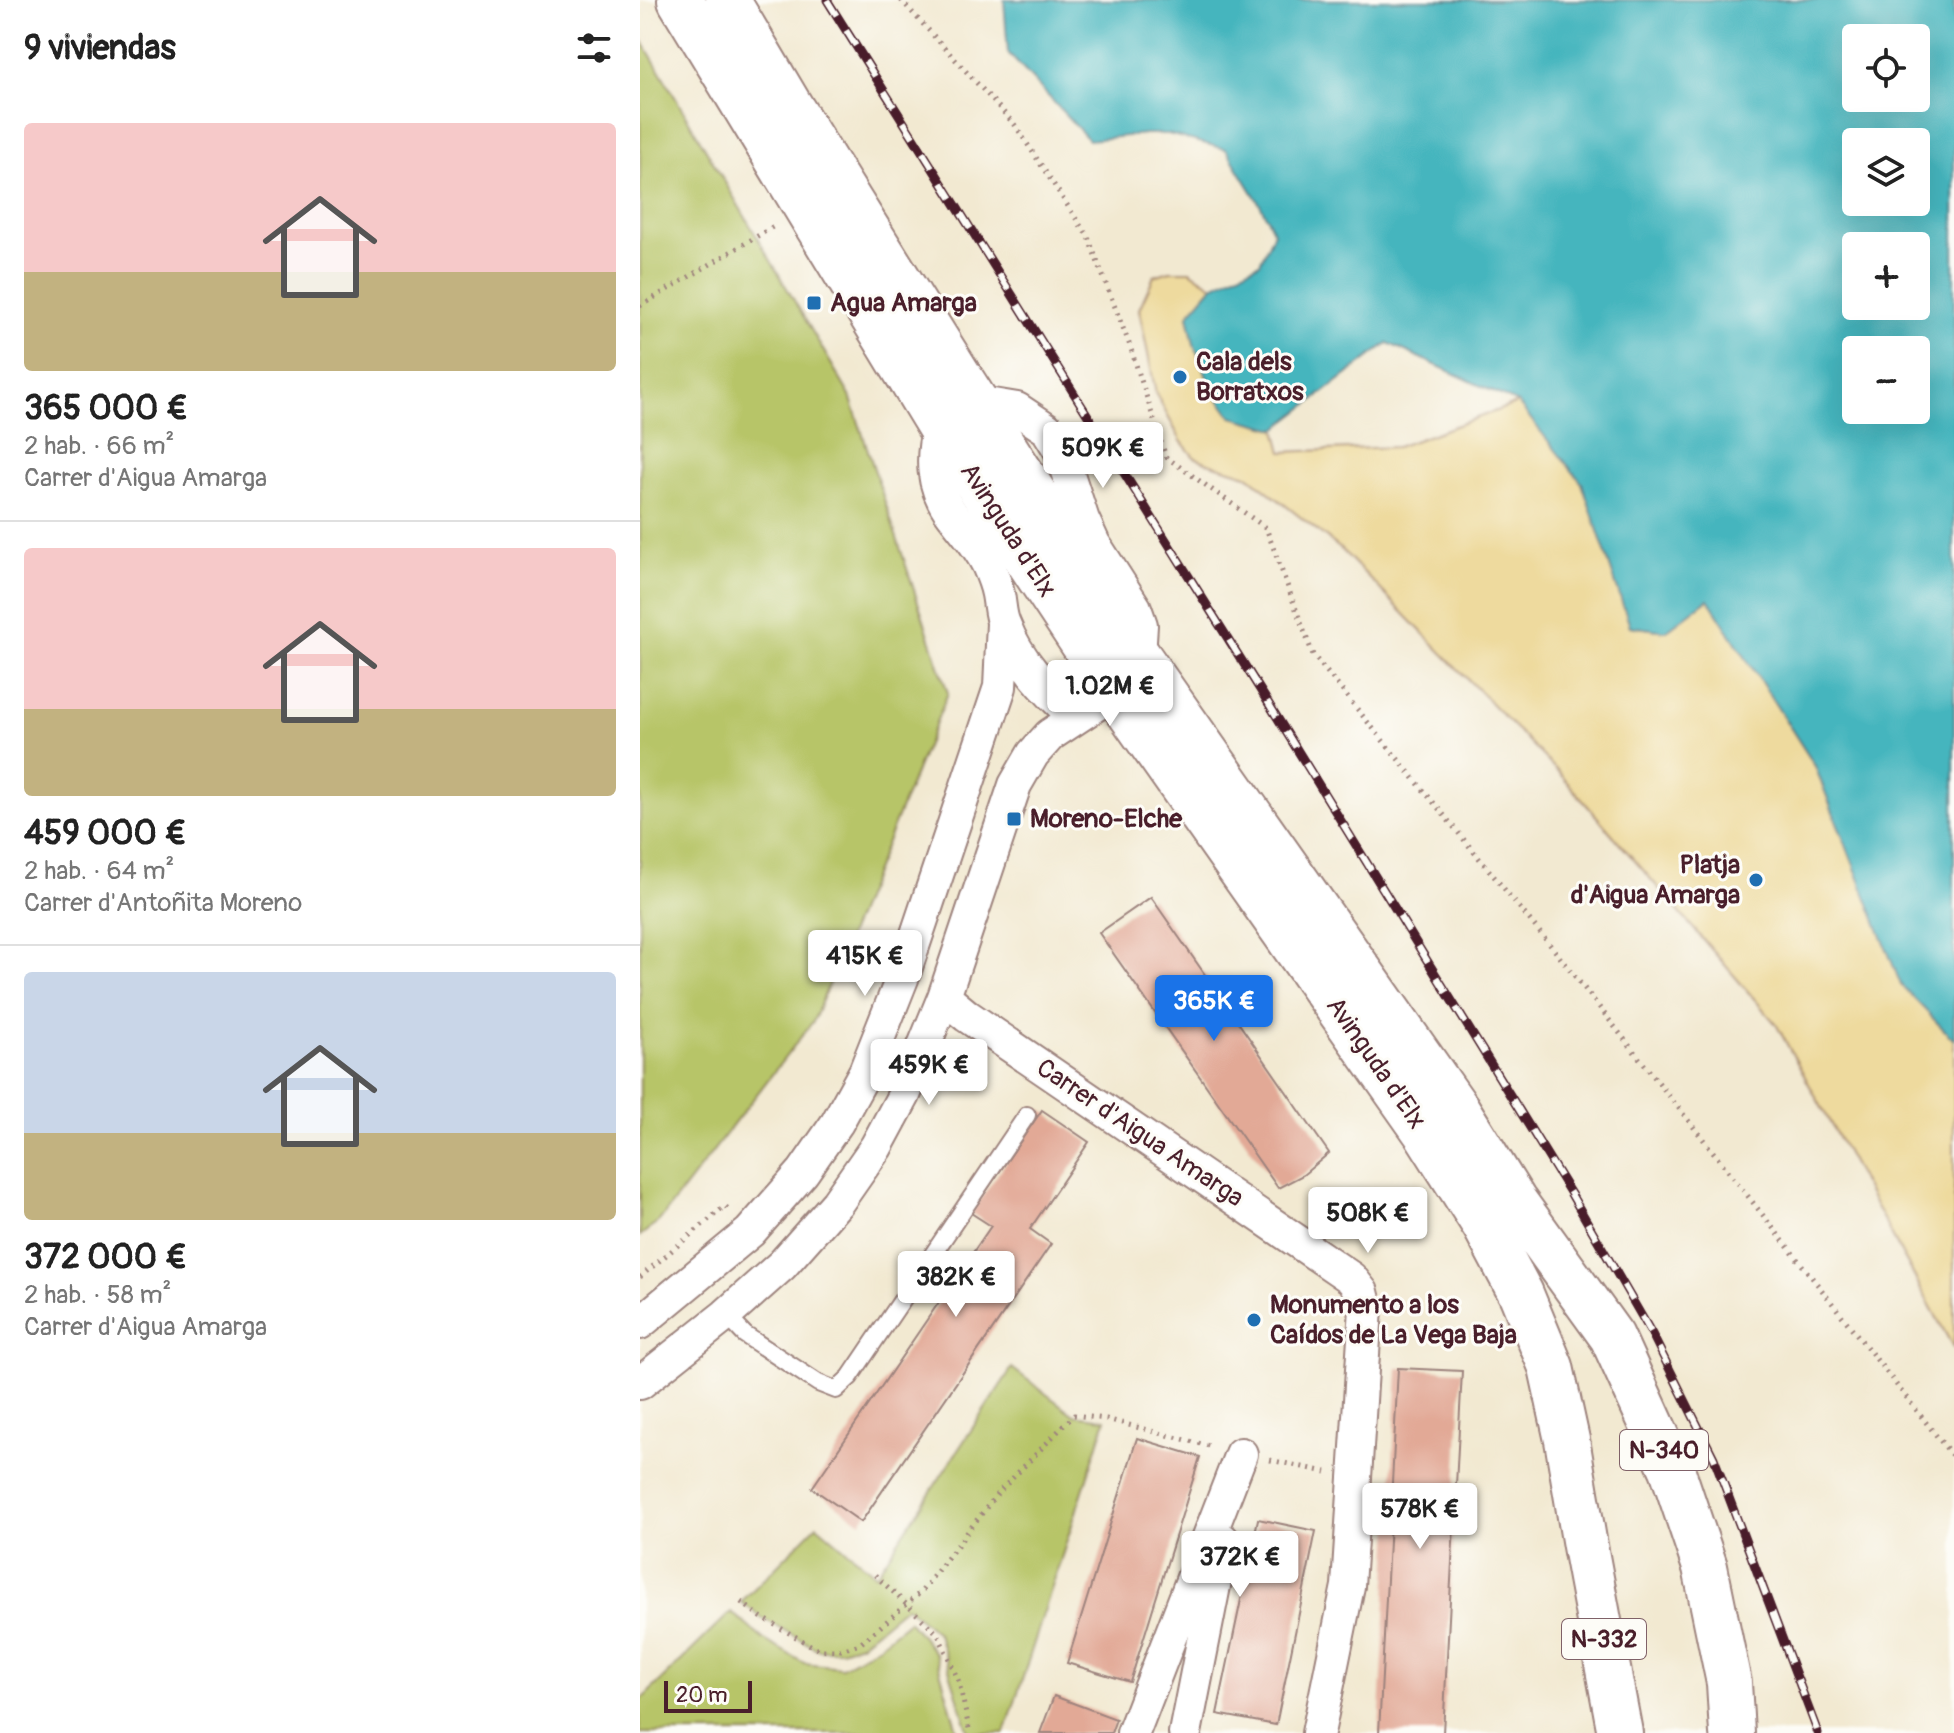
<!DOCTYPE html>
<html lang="es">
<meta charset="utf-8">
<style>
:root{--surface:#fff;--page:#f6f6f6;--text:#222;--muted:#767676;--line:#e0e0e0;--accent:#1a73e8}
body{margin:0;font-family:Pangolin,sans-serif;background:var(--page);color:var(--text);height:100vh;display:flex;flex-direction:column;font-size:30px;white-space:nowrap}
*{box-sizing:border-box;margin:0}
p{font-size:26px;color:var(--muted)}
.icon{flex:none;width:44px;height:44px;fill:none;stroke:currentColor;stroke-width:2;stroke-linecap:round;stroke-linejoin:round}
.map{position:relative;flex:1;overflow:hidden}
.details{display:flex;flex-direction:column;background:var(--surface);width:640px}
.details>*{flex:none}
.fabs{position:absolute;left:1202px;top:24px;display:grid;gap:16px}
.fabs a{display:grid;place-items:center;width:88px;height:88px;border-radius:8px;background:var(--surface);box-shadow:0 8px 32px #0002;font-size:40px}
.scale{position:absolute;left:24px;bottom:20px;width:88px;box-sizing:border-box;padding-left:8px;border:4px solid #4a1f2b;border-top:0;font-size:22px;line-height:28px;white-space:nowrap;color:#4a1f2b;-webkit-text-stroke:6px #fdfcf7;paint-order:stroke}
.price{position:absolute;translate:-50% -68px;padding:0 18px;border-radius:8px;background:#fff;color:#222;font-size:26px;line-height:52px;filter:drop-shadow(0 2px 4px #0008)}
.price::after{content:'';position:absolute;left:50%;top:48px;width:24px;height:18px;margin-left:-12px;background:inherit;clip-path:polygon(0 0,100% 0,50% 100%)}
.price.on{background:var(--accent);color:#fff}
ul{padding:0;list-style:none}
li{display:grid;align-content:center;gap:16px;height:424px;padding:0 24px}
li+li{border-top:2px solid var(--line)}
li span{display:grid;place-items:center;height:248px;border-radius:8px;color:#555}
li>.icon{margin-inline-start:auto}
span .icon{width:144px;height:144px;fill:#fffc;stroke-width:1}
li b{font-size:34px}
h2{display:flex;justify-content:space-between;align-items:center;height:96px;padding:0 24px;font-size:34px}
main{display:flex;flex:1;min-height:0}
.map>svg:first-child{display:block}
.green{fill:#b7c567;stroke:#807249;stroke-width:2}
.sand{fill:#eeda9e;stroke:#9c7c64;stroke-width:2}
.water{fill:#45b5be;stroke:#486a74;stroke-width:2;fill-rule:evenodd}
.building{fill:#e2a996}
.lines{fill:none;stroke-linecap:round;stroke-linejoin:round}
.service-casing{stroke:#9e847e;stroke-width:20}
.minor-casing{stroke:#9e847e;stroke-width:36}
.trunk-casing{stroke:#9e847e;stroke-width:48}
.path{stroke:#9e847e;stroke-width:5;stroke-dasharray:2 6;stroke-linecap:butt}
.service{stroke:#fff;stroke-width:16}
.minor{stroke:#fff;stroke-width:32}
.trunk{stroke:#fff;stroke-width:44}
.rail-casing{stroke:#4a1f2b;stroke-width:9}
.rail{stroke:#fdfcf7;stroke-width:6;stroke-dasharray:18;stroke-linecap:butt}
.poi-dot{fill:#1f6fb2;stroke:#fdfcf7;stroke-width:3}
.labels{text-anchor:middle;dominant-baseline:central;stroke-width:6;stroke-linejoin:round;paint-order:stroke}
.shield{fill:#fdfcf7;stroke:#806168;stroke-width:2}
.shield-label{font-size:24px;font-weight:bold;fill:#4a1f2b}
.poi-label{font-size:26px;font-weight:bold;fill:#4a1f2b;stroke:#fdfcf7;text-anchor:start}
.street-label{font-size:26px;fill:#4a1f2b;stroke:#fdfcf7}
</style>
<main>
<section class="details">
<h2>9 viviendas<svg class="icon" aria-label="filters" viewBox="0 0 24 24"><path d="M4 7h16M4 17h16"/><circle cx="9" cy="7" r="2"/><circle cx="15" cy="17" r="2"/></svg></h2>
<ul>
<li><span style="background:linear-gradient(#f6c9c9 60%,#c2b280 0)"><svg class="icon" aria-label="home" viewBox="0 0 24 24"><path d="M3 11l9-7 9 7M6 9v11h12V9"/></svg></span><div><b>365 000 €</b><p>2 hab. · 66 m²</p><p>Carrer d'Aigua Amarga</p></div></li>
<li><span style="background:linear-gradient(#f6c9c9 65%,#c2b280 0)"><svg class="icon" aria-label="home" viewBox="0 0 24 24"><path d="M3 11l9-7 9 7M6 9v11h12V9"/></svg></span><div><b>459 000 €</b><p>2 hab. · 64 m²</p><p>Carrer d'Antoñita Moreno</p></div></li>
<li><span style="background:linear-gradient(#c9d6e8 65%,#c2b280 0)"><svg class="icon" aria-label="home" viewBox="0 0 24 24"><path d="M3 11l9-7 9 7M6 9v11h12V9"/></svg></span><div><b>372 000 €</b><p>2 hab. · 58 m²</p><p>Carrer d'Aigua Amarga</p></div></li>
</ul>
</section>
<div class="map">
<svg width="1314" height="1733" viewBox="0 0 1314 1733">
<rect width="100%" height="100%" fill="#fdfcf7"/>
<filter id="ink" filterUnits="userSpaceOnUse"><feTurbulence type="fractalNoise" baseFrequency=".0125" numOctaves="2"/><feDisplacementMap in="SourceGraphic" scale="16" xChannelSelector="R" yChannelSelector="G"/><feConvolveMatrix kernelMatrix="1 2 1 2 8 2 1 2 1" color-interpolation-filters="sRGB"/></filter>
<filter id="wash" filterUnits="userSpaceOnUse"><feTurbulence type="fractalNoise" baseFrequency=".006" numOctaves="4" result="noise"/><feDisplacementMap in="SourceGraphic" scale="32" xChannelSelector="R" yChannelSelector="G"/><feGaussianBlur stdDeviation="1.8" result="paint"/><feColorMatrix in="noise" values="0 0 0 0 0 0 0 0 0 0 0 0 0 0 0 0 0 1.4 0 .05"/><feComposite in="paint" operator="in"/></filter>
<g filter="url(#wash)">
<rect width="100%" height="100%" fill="#f2e9d1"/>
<path class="green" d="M0,37L210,396L308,693L174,1020L19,1221L0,1236Z
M372,1368L434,1415L466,1419L365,1733H329L298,1634L266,1606L220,1644L201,1650H179L121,1617L101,1602L177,1525L236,1575Z
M91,1612L123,1639L164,1663L202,1667L239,1645L269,1621L295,1653L318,1733H0V1701Z"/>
<path class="sand" d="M530,271H550L573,286L548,315L554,344L572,390L592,417L636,429L642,452L757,447L878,403L942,483L990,626L1026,631L1068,599L1175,766L1261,985L1314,1040V1349L1136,1024L921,775L702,550L607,475L571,464L554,457L541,441L516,394L499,309L514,276Z"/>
<path class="water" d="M364,0H1314V1040L1261,985L1175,766L1068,599L1026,631L990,626L942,483L878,403L748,343L636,429L592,417L572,390L554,344L548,315L573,286L620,263L634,232L621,206L586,149L528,134H505L449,140L368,53ZM1216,38H1276V98H1216ZM1216,142H1276V202H1216ZM1216,246H1276V306H1216ZM1216,350H1276V410H1216Z"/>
<g id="blocks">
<path class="building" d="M511,897L689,1153L663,1175L638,1188L459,933Z
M402,1110L449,1142L390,1229L411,1244L221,1522L172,1488L351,1226L331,1213Z
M758,1368L822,1371L803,1733H739Z
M497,1438L560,1457L490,1682L427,1663Z
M618,1519L676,1531L636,1725L577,1714Z
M414,1696L476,1719L471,1733H400Z"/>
</g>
</g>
<g filter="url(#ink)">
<use href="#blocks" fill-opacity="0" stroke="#9e847e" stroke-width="2"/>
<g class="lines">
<g class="service-casing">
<path id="service" d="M86,1315L105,1335L178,1383L196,1390L210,1377L387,1115"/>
</g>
<g class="minor-casing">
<path id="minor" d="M304,997L327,1016L711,1278L722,1292L726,1308L708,1586L678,1733
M0,1323L110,1232L163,1172L197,1123L225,1072L263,976L360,687L363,623
M0,1383L86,1315L142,1265L197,1203L236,1147L264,1095L304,997L375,785L393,754L410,735L475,692L499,657L501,625L495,608L454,544L443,520L420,450L407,429L377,409L335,402L299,426C291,458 291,486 312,514C325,531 339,546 348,565C352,574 356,584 358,594C360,604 360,615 364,624C378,661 407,691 435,717
M493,1733L601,1454
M545,1733L583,1540"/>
</g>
<g class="trunk-casing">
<path id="trunk" d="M40,0L299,426L475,692L786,1133L845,1226L881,1294L911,1367L927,1440L945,1546L980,1733
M87,0L150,106L319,376L499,657L817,1109L874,1201L972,1337L1032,1469L1065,1567L1089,1683L1092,1733"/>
</g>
<path class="path" d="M261,0L375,125L448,237L490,346L526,457L626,528L673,655L915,951L1314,1458
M0,306L136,225
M0,1277L85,1206L91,1212
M630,1460L686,1472
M235,1575L298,1634L319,1682L330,1733
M101,1602L121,1617L179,1650H201L220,1644L281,1592L357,1494L434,1415L466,1419L573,1447"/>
<use href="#service" class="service"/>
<use href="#minor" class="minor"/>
<use href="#trunk" class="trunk"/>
<g class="rail-casing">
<path id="rail" d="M187,0L624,696L931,1194L1012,1334L1074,1458L1178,1733"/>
</g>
<use href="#rail" class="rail"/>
</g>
</g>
<g class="poi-dot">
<rect x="166" y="295" width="16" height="16" rx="4"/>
<circle cx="540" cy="377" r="8"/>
<rect x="366" y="811" width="16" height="16" rx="4"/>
<circle cx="1116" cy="880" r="8"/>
<circle cx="614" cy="1320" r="8"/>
</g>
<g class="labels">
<g class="shield">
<rect x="980" y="1430" width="88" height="40" rx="6"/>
<rect x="922" y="1619" width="84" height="40" rx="6"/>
</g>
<g class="shield-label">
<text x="1024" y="1450">N-340</text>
<text x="964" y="1639">N-332</text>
</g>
<g class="poi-label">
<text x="190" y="303">Agua Amarga</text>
<text x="556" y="362">Cala dels<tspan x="556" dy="30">Borratxos</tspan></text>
<text x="390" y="819">Moreno-Elche</text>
<text x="1100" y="865" text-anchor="end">Platja<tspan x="1100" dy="30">d'Aigua Amarga</tspan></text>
<text x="630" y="1305">Monumento a los<tspan x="630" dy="30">Caídos de La Vega Baja</tspan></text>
</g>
<g class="street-label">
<text transform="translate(368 530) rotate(57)">Avinguda d'Elx</text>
<text transform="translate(736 1063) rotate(55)">Avinguda d'Elx</text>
<text transform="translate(500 1133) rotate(34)">Carrer d'Aigua Amarga</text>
</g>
</g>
</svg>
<div class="fabs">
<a><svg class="icon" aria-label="locate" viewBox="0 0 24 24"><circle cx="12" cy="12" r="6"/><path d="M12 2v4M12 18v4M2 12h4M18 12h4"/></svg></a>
<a><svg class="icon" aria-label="layers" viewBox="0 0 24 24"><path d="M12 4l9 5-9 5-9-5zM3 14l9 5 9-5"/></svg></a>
<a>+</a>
<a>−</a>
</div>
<div class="scale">20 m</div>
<b class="price" style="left:463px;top:490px">509K €</b>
<b class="price" style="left:470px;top:728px">1.02M €</b>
<b class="price" style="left:225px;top:998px">415K €</b>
<b class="price on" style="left:574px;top:1043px">365K €</b>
<b class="price" style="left:289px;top:1107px">459K €</b>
<b class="price" style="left:728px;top:1255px">508K €</b>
<b class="price" style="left:316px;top:1319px">382K €</b>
<b class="price" style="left:780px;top:1551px">578K €</b>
<b class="price" style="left:600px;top:1599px">372K €</b>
</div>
</main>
